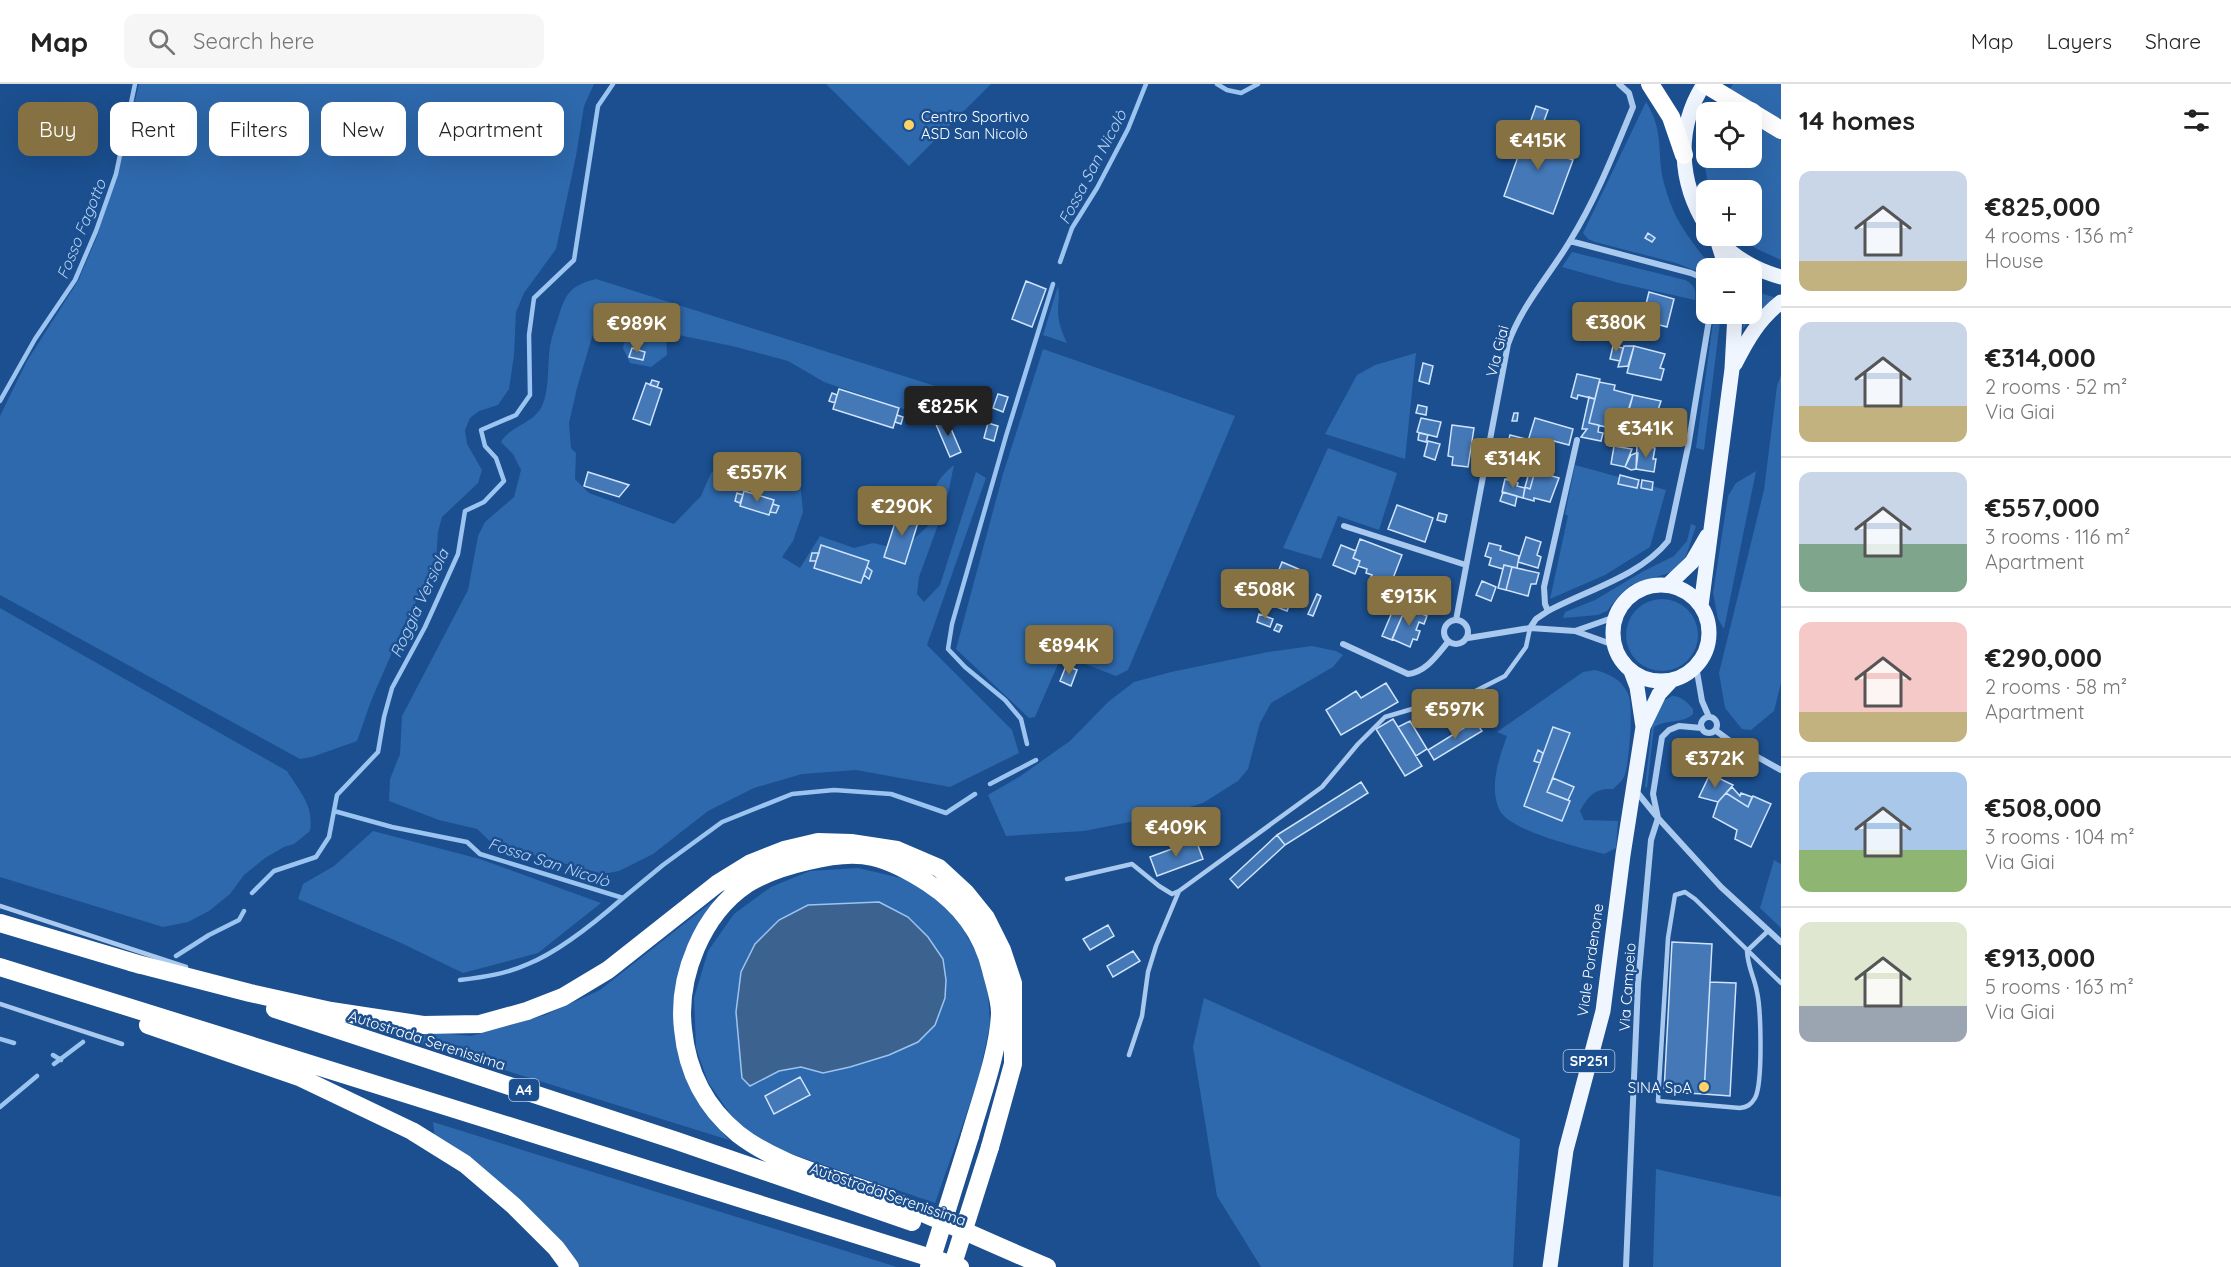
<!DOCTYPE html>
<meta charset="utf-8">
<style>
:root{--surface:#fff;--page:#f6f6f6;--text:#222;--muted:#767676;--line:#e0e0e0;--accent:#857141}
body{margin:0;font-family:Quicksand,sans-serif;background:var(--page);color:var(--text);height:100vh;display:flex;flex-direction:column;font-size:22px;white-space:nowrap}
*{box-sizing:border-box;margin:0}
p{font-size:20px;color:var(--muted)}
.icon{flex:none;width:33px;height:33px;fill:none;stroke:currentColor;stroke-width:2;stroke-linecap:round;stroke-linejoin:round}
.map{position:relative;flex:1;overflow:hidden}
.sheet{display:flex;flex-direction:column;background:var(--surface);width:450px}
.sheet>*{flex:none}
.guide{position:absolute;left:18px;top:18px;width:570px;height:54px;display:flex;gap:12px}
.fabs{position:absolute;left:1696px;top:18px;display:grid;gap:12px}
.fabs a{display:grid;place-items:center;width:66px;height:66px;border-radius:12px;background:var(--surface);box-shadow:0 6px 24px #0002;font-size:30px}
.price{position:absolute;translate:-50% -51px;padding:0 14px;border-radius:6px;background:var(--accent);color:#fff;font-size:20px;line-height:39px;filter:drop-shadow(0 2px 3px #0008)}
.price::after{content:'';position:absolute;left:50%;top:36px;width:18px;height:14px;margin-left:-9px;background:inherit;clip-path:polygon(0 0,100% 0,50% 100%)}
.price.selected{background:#222;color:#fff}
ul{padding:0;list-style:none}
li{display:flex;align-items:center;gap:18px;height:150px;padding:0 18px}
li+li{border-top:2px solid var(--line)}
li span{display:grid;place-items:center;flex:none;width:168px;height:120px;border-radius:12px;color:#555}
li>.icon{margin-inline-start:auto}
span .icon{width:72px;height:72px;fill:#fffc;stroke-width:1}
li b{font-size:26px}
h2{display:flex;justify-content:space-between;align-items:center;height:72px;padding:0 18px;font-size:26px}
.tag{padding:0 21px;border-radius:12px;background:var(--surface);box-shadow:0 6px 24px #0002;font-size:21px;line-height:54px}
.tag.selected{background:var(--accent);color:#fff}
header{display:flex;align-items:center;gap:36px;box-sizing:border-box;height:84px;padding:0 30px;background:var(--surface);border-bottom:2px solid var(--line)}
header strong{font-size:28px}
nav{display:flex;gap:33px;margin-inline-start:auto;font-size:21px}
.search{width:420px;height:54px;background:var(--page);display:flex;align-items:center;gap:15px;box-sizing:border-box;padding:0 21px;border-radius:12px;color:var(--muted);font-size:22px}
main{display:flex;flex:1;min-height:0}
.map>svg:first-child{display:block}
.green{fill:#2e69ad}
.water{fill:#3c6290;stroke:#9cc4f0;stroke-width:1.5}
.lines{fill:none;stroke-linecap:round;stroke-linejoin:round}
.stream{stroke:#9cc4f0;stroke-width:4.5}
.building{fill:#4478b7;stroke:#cfe3fa;stroke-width:1.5}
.lane{stroke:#a9c9ee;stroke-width:4.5}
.street{stroke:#a9c9ee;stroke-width:6}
.primary{stroke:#f0f6ff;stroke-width:15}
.highway{stroke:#fff;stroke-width:18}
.highway-bridge{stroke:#fff;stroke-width:18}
.poi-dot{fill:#ffd166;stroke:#1b4f8f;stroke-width:2}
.labels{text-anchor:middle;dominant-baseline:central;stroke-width:5;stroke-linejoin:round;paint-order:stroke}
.shield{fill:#1b4f8f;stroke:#bbcadd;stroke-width:1.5}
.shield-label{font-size:14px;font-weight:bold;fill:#fff}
.poi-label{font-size:15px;fill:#fff;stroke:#1b4f8f;text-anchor:start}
.street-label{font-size:15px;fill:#fff;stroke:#1b4f8f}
.water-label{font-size:16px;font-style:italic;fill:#b5d3f5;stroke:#1b4f8f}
</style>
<header>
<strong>Map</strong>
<div class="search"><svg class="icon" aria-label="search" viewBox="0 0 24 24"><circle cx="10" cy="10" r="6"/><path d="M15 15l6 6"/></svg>Search here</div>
<nav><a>Map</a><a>Layers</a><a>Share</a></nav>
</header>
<main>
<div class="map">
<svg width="1781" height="1183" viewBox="0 0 1781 1183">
<rect width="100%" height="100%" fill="#1b4f8f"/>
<path class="green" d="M139,0H594L584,22L576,72L556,165L524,209L516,228L514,271L509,305L498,321L479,327L470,334L465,346L467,360L482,386L478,399L442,433L438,448L436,478L403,543L371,617L357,657L312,673L300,675L0,511V332L27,277L78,197L96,155L118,88Z
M826,0H991L909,82Z
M1733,0H1781V176L1757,165L1739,152H1752V106H1710C1704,87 1703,68 1707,48V74H1752V28H1714Z
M1646,18C1665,48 1656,68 1664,99C1674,138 1689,153 1712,184H1707V191L1676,179L1595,158L1588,155L1583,149Z
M1572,168L1685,196C1695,201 1696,206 1695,216L1619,199L1562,183Z
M596,195L970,313L932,331L912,328L824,298L788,277L732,262L683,252L666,246L667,271L651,283L630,279L623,264L629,236L613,229L595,243L577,304L569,339L571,364L576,369L575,395L589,409L674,440L701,412L711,389L727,376L750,373L781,382L800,397L803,428L793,457L782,473L800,484L820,452L854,464L873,459L902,466L929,441C931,415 931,399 954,381L946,419L919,493L917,510L924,518L940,501L976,388L986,394L927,561L1012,646L1019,669L950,703L856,686L802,690L754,704L708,727L653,770L619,787L603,790L493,760L477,745L439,736L389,717L390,695L400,670L402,632L468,506L478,452L485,438L514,413L521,386L513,370L501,358C510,342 533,340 542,322C550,304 547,282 550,262C552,251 556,241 559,231C566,208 572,201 596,195Z
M1058,202C1060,212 1058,217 1058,226C1058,238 1062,249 1067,259L1043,251Z
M1752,206L1776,214L1756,230L1743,245V230H1752Z
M1714,230H1721L1704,366L1696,364Z
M1043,265L1235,332L1128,586L1116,592L1062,571L1035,633L1029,634L956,565L1003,390Z
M1416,269L1405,375L1325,350L1357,291L1375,281Z
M1781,291V599L1774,627L1751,646L1742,645L1725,624L1719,589L1764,406L1777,302Z
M1328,364L1397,389L1379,446L1338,432L1321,475L1283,464Z
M1575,381L1666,406L1650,463L1605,491L1550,515L1568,432L1565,430Z
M1756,387L1724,545L1718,535L1713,509L1728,412L1736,399Z
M1691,440L1696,442L1686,472L1672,488L1631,501L1619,512L1607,527L1598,531L1563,534L1565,528L1595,516L1642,488L1674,472L1687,457Z
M1626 551a36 36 0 1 1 72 0a36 36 0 1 1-72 0Z
M0,524L287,687C300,708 314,721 310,747L294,760L284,763L265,774L244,791L230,810L209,827L188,838L163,843L0,793Z
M1312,562L1336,567L1343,571L1333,583L1271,619L1260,639L1248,685L1238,697L1203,719L1155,733L1084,747L1006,752L988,711L1019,693L1070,657L1108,618L1134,598L1171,588L1268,568Z
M1595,586C1610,590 1621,595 1628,610C1634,622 1629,677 1625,690C1623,697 1618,700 1613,705C1595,704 1588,712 1580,727L1584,736L1618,737L1616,764L1604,770C1581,764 1508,747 1499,725C1489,702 1499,674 1507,652L1497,648L1583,588Z
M1672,612C1681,612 1687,618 1693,625V630C1683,640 1666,635 1654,643L1647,704L1645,703L1652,641L1663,617Z
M373,747L480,775L601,819L538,869L463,889L399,858L298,815L303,800L334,782Z
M1774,776L1781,780V844L1760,824Z
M858,784L914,797L945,823L962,843L977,870L988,909L990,941L978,997L935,1119L763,1060L735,1037L708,998L696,964L694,914L708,867L734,830L771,803L810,787Z
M732,802L699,845L682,984L699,1021L729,1056L363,942L471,952L545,931L600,906Z
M1204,914L1520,1055L1513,1183H1261L1217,1112L1193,963Z
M433,1038L897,1183H577L435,1054Z
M1656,1085L1781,1113V1183H1653Z"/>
<path class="water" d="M879,818L908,833L928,853L943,875L946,896L945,914L935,941L918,958L889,971L850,983L823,989L801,983L779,987L750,1002L742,994L736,928L741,888L755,860L779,836L808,821Z"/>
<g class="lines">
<path class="stream" d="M1217,0L1227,6L1241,9L1258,0
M1060,178L1072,144L1097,104L1128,45L1146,0
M0,317L35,255L75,196L96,147L116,90L135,0
M1027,660L1021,635L1005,616L965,583L948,565L952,540L1006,352L1053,200
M990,700L1036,676
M334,727L392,743L467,758L480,770L623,814L663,781L722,738L792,710L834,706L891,710L946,729L975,710
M252,809L274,787L316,773L329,753L337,711L378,668L384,633L392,604L425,543L458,470L465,427L484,418L504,397L496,374L485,362L481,346L516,331L530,311L529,251L534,214L574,176L598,22L613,0
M176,872L209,851L239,836L244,827
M460,896C484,893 506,890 528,880C558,868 599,835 623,814
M0,955L14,959
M53,971L61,976
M54,980L83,958
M0,1023L37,992"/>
</g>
<path class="building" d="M1536,22L1548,26L1535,62L1573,76L1553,130L1504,112Z
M1648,149L1655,154L1652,158L1645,154Z
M1026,197L1046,205L1032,243L1012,235Z
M1649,208L1674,215L1667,243L1642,236Z
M1622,222L1644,228L1641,239L1618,233Z
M1613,262L1623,264L1620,277L1610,275Z
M1624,262H1634L1628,282L1618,283Z
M1634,262L1665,270L1660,284L1664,285L1661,296L1627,289Z
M632,264L645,268L643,276L629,273Z
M1423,279L1433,282L1429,300L1419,297Z
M1577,290L1600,295L1595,315L1578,311L1577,315L1571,313Z
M652,296L659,298L657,303L650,301Z
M1599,298L1615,301L1614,306L1633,311L1627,330L1610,325L1606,343L1589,339Z
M646,299L662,305L650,341L633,335Z
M839,305L899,324L893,344L833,325Z
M832,309L837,311L835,319L829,317Z
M998,310L1008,313L1003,328L993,324Z
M1633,311L1661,317L1651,347L1625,341Z
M1589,313L1595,315L1589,339L1599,341L1598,348L1603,349L1601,357L1581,353L1587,345H1582Z
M1418,321L1427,323L1426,331L1416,329Z
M1514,329H1518L1517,337H1512Z
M897,331L903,333L901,340L895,338Z
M946,333L961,368L950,373L935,338Z
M1421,334L1441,338L1437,353L1417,348Z
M1535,334L1573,345L1569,361L1550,356L1549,362L1528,357Z
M988,339L998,342L994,357L984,354Z
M1452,341L1474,344L1468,383L1452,381L1453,373L1448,372Z
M1419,349L1428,351L1426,358L1418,356Z
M1510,351L1526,355L1523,367L1507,363Z
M1428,357L1440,360L1435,376L1424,372Z
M1637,361L1655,364L1653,375H1656L1654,388L1636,385Z
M1614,362L1632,365L1625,383L1611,380Z
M1636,369H1638L1636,385L1631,386L1625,383L1631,371Z
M1530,385L1535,387L1530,405L1525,403Z
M1535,387L1559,394L1550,418L1534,414V417L1523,414L1525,403L1530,405Z
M588,388L629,401L619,413L584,402Z
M1620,391L1639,396L1637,404L1618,400Z
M1505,395L1518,399L1517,402L1525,404L1523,414L1502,408Z
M1642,396L1653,398L1652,406L1641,404Z
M744,407L774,416L769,431L740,422Z
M1503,408L1517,412L1515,422L1500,417Z
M737,409L743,411L740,419L735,417Z
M773,420L779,422L776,429L770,428Z
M1397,421L1433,434L1425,458L1388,445Z
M899,426L920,432L905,480L884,473Z
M1439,429L1447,431L1445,438L1437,436Z
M1526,453L1541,458L1537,471L1541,473L1538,484L1518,478Z
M1360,455L1402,471L1390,502L1370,495L1372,491L1366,489L1367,485L1358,482L1360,477L1353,474Z
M1489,459L1501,462L1500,466L1519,472L1517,484L1504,481L1503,485L1489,481L1491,474L1485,472Z
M821,461L869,477L861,499L814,484Z
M1341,461L1356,467L1353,474L1360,477L1355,490L1333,481Z
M812,469H819L816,477H810Z
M1282,478L1303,487L1287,527L1266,519Z
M1504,481L1512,483L1506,506L1498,504Z
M867,483L872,487L869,495L864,491Z
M1512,483L1539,489L1536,500H1531L1528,512L1506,506Z
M1482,497L1496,503L1491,517L1476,511Z
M1317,510L1321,512L1313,532L1308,530Z
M1396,519L1406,523L1392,556L1382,552Z
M1406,523L1427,532L1424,540L1419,538L1416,546L1420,547L1417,556L1413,555L1410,563L1392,555Z
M1259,530L1273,535L1270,543L1257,538Z
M1277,540L1282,542L1279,548L1274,546Z
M1066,582L1077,586L1071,602L1060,597Z
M1386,599L1398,618L1341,651L1326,626L1356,607L1361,614Z
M1393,635L1422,682L1405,692L1376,645Z
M1410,637L1427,665L1416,672L1398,643Z
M1475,637L1482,647L1434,676L1428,666Z
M1553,643L1570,649L1547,708L1570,717L1562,737L1524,722Z
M1538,666L1543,669L1540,679L1534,677Z
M1710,690L1733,701L1718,718L1699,713Z
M1553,694L1574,703L1568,716L1547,708Z
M1361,698L1368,709L1285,761L1277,751Z
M1732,703L1740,712L1741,709L1752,713L1748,723L1726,709Z
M1726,709L1748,723L1753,712L1771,720L1751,763L1735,755L1737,746L1713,733L1718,718Z
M1277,751L1285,761L1238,804L1230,795Z
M1196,756L1203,775L1157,792L1150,773Z
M1108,841L1114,852L1090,866L1083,855Z
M1672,858L1712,860L1704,1010L1664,1008Z
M1133,867L1140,877L1113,893L1107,882Z
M1710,898L1736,899L1730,1012L1704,1010Z
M800,993L810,1011L774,1030L765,1012Z"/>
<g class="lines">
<path class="lane" d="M1067,795L1132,780L1159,802L1172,810L1179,807
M0,822L186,883
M1768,847L1747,867C1748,884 1754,892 1757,908C1761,926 1763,999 1755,1014C1751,1021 1747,1023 1740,1024L1658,1017L1668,854L1675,811L1685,808L1695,815L1781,899
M0,920L122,960
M1129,971L1142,932L1148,888L1156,862L1179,807L1322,703L1358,660L1385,633L1419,623L1448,621L1505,592L1526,563L1530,544"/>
<path class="street" d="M1570,157L1691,189L1703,194L1707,198
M1344,442L1466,481
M1548,527L1545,520L1544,503L1577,356
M1444 548a12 12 0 1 1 24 0a12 12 0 1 1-24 0Z
M1456,536L1508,260C1522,221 1549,192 1570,157C1596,115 1614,69 1633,23L1629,9L1619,0
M1530,544L1536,535L1548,527C1587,506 1640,492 1668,457L1688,363L1710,230
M1468,554L1530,544L1575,547
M1343,560L1408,590C1426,588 1437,571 1448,558
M1614,561L1575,547L1615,533
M1696,582L1702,617L1709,633
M1701 641a8 8 0 1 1 16 0a8 8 0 1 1-16 0Z
M1715,646L1734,660L1781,686
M1636,707L1658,734L1721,803L1781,858
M1626,1183L1638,900L1651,756L1658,734L1653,710L1662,653L1669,646L1679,642L1702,644"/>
<path class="primary" d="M1704,0C1675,45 1679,99 1707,143
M1714,152C1732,172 1755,186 1781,193
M1717,155L1726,184
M1735,280C1747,256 1759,235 1781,218
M1613 549a48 48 0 1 1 96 0a48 48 0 1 1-96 0Z
M1668,501L1692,478L1707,452
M1701,522L1732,285L1735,230
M1643,643L1659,610L1672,596
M1550,1183L1566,1066L1603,927L1623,771L1643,643L1637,603L1631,587"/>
<path class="highway" d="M1650,0L1671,33L1684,71
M1705,0L1781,46
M0,839L141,881
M130,878L250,909L331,927L423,941L480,940L527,927L563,913L608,886L717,800L751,779L784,766L818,758L851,759L897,766L939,784L965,808L986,834L1002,866L1013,899V980L990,1063
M0,883L960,1183
M275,925L677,1057L912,1138
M148,941L299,993L412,1047L465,1080L514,1122L556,1164L570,1183
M970,1052C980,1017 999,966 1000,929C1000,915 994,899 991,886C982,848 960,820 928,799C911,788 894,778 873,773C853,768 828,772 808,777C786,782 766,788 747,800C702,830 677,893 683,945C687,987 705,1023 738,1050C775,1079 825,1091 869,1107C929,1130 987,1158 1047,1183"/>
<path class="highway-bridge" d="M929,1183L970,1052
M952,1183L990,1063"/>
</g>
<g class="poi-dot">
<circle cx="909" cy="41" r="6"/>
<circle cx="1704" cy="1003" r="6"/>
</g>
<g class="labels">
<g class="shield">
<rect x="1563.5" y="966" width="51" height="22" rx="4.5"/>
<rect x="509" y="995" width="30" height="22" rx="4.5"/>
</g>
<g class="shield-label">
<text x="1589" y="977">SP251</text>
<text x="524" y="1006">A4</text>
</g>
<g class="poi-label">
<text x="921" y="32">Centro Sportivo<tspan x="921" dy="17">ASD San Nicolò</tspan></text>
<text x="1692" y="1003" text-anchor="end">SINA SpA</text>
</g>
<g class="street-label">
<text transform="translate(1497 267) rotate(-76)">Via Giai</text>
<text transform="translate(1590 876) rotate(-82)">Viale Pordenone</text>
<text transform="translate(1627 903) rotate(-86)">Via Campeio</text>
<text transform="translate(427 956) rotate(18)">Autostrada Serenissima</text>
<text transform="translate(888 1110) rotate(19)">Autostrada Serenissima</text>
</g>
<g class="water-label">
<text transform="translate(1092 83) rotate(-62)">Fossa San Nicolò</text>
<text transform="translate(81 145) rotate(-68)">Fosso Fagotto</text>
<text transform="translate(419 519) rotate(-65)">Roggia Versiola</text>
<text transform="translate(549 778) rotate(18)">Fossa San Nicolò</text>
</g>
</g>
</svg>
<div class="fabs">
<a><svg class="icon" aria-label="locate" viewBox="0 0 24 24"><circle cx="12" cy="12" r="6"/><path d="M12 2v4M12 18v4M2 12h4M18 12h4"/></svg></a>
<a>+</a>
<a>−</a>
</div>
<b class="price" style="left:1538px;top:87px">€415K</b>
<b class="price" style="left:1616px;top:269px">€380K</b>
<b class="price" style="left:637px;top:270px">€989K</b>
<b class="price selected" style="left:948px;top:353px">€825K</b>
<b class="price" style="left:1646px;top:375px">€341K</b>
<b class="price" style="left:1513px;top:405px">€314K</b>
<b class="price" style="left:757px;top:419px">€557K</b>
<b class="price" style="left:902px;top:453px">€290K</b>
<b class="price" style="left:1265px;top:536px">€508K</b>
<b class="price" style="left:1409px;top:543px">€913K</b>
<b class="price" style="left:1069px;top:592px">€894K</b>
<b class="price" style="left:1455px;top:656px">€597K</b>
<b class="price" style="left:1715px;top:705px">€372K</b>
<b class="price" style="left:1176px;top:774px">€409K</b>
<div class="guide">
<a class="tag selected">Buy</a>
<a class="tag">Rent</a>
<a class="tag">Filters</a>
<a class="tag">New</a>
<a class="tag">Apartment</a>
</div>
</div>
<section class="sheet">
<h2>14 homes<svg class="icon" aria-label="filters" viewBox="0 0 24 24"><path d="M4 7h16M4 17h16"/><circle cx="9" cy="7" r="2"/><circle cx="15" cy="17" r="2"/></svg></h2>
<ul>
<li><span style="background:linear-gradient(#c9d6e8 75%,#c2b280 0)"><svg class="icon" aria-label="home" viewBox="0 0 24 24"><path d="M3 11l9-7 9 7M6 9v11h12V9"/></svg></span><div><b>€825,000</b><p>4 rooms · 136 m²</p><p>House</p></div></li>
<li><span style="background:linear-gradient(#c9d6e8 70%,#c2b280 0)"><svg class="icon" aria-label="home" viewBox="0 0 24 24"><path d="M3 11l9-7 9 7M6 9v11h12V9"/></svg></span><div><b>€314,000</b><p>2 rooms · 52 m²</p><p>Via Giai</p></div></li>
<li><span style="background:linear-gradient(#c9d6e8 60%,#7fa58c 0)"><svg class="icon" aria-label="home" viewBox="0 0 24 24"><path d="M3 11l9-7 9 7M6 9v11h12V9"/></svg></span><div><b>€557,000</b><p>3 rooms · 116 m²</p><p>Apartment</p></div></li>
<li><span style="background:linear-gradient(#f6c9c9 75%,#c2b280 0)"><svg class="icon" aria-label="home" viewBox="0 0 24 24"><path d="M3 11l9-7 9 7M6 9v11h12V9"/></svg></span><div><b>€290,000</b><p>2 rooms · 58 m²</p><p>Apartment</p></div></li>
<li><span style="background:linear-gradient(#a9c7e8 65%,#8fb573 0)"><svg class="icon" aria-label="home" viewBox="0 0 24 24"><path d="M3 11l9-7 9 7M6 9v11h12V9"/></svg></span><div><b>€508,000</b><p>3 rooms · 104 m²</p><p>Via Giai</p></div></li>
<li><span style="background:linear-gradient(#dfe7d0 70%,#9aa5b1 0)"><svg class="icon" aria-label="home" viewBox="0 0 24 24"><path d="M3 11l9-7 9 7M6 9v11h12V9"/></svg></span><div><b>€913,000</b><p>5 rooms · 163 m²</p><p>Via Giai</p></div></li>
</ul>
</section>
</main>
